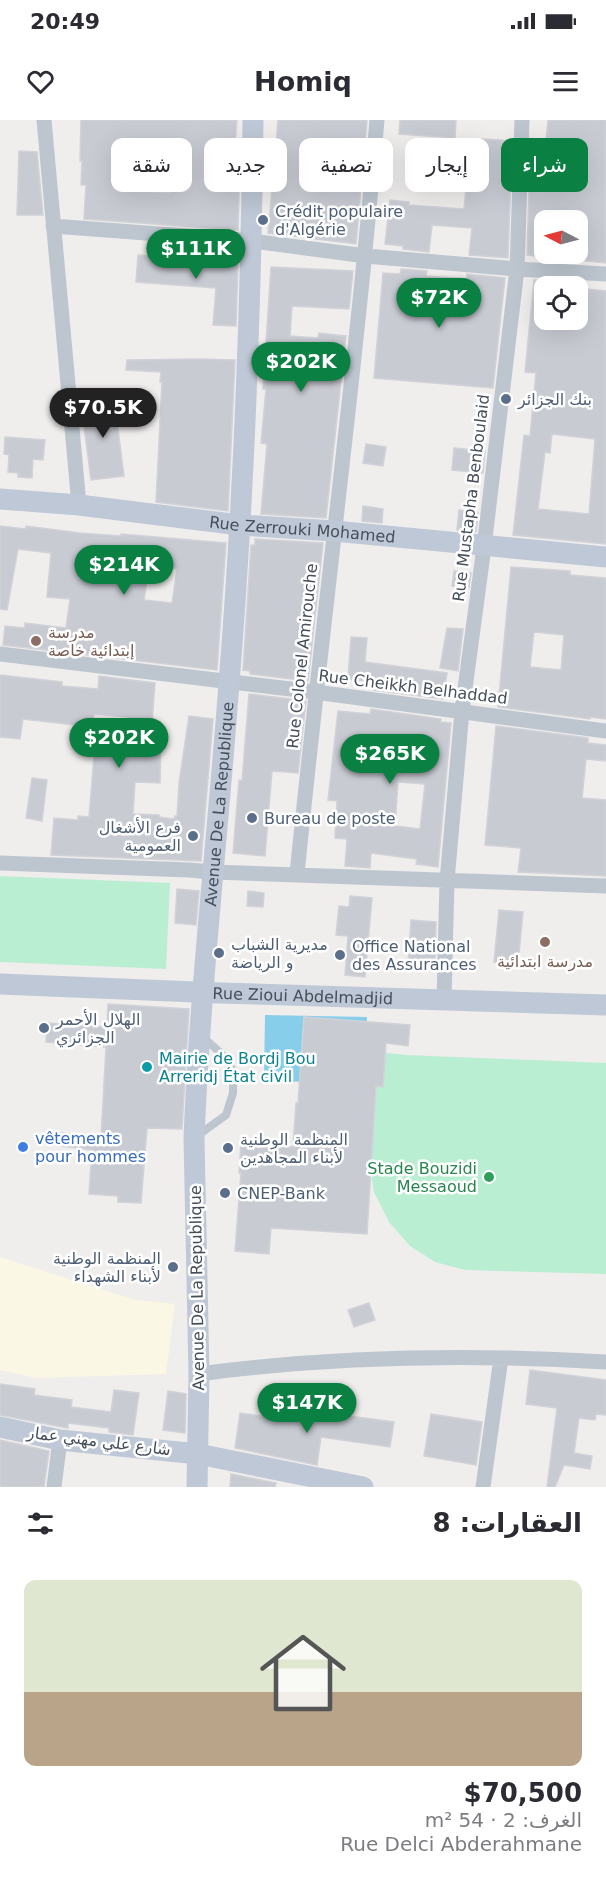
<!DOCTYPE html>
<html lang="ar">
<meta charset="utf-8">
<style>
:root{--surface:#fff;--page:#f2f2f3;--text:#2b2b33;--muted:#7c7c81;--line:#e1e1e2;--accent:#0b8043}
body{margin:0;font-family:"DejaVu Sans","Noto Sans Arabic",sans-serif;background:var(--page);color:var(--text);direction:rtl;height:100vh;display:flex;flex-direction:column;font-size:22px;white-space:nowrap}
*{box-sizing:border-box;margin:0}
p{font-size:20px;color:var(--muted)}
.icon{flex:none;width:33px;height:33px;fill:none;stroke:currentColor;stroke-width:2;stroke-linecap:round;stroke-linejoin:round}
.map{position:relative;height:1367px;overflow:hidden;direction:ltr}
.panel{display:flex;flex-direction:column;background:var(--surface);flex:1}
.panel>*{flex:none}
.hud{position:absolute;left:18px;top:18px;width:570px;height:54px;direction:rtl;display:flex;gap:12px}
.needle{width:39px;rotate:276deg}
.tools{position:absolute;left:534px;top:90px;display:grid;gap:12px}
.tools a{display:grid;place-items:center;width:54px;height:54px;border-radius:12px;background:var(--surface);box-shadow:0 6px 24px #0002;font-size:30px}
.price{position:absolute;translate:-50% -51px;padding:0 14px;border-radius:21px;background:var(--accent);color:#fff;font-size:20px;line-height:39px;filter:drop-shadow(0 2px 3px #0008)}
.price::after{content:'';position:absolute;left:50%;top:36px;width:18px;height:14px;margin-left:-9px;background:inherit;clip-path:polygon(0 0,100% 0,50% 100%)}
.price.active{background:#222;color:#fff}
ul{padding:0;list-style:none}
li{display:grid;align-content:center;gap:12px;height:318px;padding:0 24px}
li+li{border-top:2px solid var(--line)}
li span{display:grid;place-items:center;height:186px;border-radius:12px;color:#555}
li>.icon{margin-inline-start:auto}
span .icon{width:108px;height:108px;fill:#fffc;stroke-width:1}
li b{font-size:26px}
h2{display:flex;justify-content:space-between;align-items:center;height:72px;padding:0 24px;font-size:26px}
.tag{padding:0 21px;border-radius:12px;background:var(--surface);box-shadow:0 6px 24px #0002;font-size:21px;line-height:54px}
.tag.active{background:var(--accent);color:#fff}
.status{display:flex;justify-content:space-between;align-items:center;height:42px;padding:0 30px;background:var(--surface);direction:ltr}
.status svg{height:16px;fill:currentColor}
header{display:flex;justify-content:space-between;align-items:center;height:78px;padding:0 24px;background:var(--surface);font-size:27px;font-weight:600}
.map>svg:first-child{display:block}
.commercial{fill:#fbf7e5}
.green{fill:#baeed2}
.water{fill:#87ceeb}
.building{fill:#c9cbd3;stroke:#d1d2d8;stroke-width:1.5;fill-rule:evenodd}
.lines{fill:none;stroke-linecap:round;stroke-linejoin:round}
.lane{stroke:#bdc6cf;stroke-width:8}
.street{stroke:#bdc6cf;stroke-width:15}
.secondary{stroke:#bfc8d6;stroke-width:21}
.service-dot{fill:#5c6f8a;stroke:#fff;stroke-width:2}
.education-dot{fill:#8d6e63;stroke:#fff;stroke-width:2}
.culture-dot{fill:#0f9aa8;stroke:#fff;stroke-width:2}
.shop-dot{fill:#3f7fe0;stroke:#fff;stroke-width:2}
.leisure-dot{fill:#2e9e5b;stroke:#fff;stroke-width:2}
.labels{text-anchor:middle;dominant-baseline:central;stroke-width:5;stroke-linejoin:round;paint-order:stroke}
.service-label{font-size:16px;fill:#4e5e75;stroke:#fff;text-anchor:start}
.street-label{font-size:16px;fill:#454e5a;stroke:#fff}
.education-label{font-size:16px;fill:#785e54;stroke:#fff;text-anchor:start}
.culture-label{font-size:16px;fill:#0d838f;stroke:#fff;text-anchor:start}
.shop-label{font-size:16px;fill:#366cbe;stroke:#fff;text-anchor:start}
.leisure-label{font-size:16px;fill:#27864d;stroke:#fff;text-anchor:end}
</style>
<div class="status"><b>20:49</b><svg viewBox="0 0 49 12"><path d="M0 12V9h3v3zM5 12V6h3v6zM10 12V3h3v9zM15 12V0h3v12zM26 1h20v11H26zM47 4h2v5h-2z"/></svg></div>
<header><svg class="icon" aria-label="menu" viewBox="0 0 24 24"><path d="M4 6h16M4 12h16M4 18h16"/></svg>Homiq<svg class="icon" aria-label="heart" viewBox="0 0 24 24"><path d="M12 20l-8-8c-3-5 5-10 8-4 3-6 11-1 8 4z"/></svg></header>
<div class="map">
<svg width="606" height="1367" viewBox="0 0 606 1367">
<rect width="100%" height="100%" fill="#f0eded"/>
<path class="commercial" d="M0,1137L135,1180L175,1184L166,1254L36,1258L0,1250Z"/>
<path class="green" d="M0,756L170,763L166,849L0,842Z
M379,932L406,935L606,943V1154L465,1150L435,1142L410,1126L389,1102L374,1072L369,1041Z"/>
<path class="water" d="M265,895L367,897L365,963L264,961Z"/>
<path class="building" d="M81,0H237L234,39H240L238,110L84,99L86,65H81L82,41H80ZM144,37H174L170,73L142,71Z
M278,0H367L356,124L268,113Z
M400,0H456L455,18L399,14Z
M548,0H606V143L578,140V100H544V137L527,135L529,71L541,72Z
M482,19L512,21L508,138L469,135L472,108L432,105L429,132L403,129V126L385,124L390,80L409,82V85L464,89L468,48L480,49Z
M19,31L37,32L43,95H17Z
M138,135L238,142L236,206L213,205L216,168L136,162Z
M271,147L353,151L349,189L292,186L290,216L318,218L319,213L346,216L326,398L261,394L267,324L261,323L266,269H263Z
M401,149L427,151L426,156L467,159V154L505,158L493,268L374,258L383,153L400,154Z
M534,160H544V200H578V168L606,171V424L513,415L524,315L530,316L536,253L525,252ZM552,314L595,319L589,394L538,389L545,332L550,333Z
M198,239L235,240L228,391L156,382L162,262H160L161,252L126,250L127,240Z
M114,278L124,356L91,360L81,283Z
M5,317L45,320L43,340L33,339L32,358L18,357V353L8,352L9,335L4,334Z
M366,324L386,327L383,346L363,343Z
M454,328L485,331L483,353L452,350Z
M363,386L383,389L382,403L362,401Z
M459,390L478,393L476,412L457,410Z
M0,406L26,409V406L80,413L121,416V414L226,423L217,550L3,525L5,506L25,508V503L66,508L70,479L47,477L51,433L18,429L7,490L0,489ZM149,447L177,449L172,483L144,480Z
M255,419L323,423L308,561L250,554V551L243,550L251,425H255Z
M511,447L570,451V455L606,458V599L590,597V599L498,587ZM534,512L564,515L561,550L530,547Z
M454,451L471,453L469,468L452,466Z
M447,508L463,509L458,551L440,548Z
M351,517L367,518L365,542L447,553L443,579L373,570L374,562L348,559Z
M0,555L62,562V566L98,569L99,556L155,563L151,617H161L160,663L135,662L133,694L159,695V697L174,699L175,696H177L179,663L189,596L213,599L201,741L51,735L54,698L78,700V696L89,697L94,636L112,637L127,597L94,594L92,607L23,599L20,619L0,617Z
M249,574L306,581L298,653L272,651L265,736L233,733L239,660L242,661Z
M371,589L441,599L440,602L451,603L438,747L416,744L417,739L371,733L370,748L345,746L347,719L335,718L337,681L328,680L338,591L370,594ZM398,662L425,664L420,709L395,706Z
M496,606L588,618V623L606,625V641L586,639L582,678L606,680V756L518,752L521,728L485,725Z
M32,658L47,660L42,701L26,698Z
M177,769L199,771L196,805L175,803Z
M248,771L264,773L263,787L247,786Z
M350,776L372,778L365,857L345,855L348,816L336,815L339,786L349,787Z
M499,790L523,792L518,844L494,842Z
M411,800L436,802L435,845L408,843Z
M108,884L189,889L182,1009L147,1008L141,1083L118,1082V1076L89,1074L92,1030L47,1024L48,1011L101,1018L106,927L46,922L47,903L107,907Z
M304,897L410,905L408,926L386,923L383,967L376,966L367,1114L271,1108L269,1134L235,1131L241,1053H239L241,1023L293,1027L296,983H298Z
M369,1183L375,1200L354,1207L348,1190Z
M530,1250L606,1260V1295L596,1294L595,1300L579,1298L574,1333L592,1336L590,1349L564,1345L555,1367H547L557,1288L526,1284Z
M0,1264L35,1269L34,1275L72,1280L71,1287L111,1292L114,1270L139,1273L133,1315L109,1312V1308L68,1303V1308L57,1306L0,1295Z
M168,1271L186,1274L185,1313L163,1310Z
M296,1289L394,1302L390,1327L321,1317L317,1345L235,1328L240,1293L295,1301Z
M431,1294L482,1302L476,1345L424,1336Z
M0,1320L49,1331L44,1367H0Z
M231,1354L276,1363L275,1367H230Z"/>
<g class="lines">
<path class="lane" d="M197,1016L226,995L233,973V951L226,938L203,917"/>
<path class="street" d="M44,0L79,385
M53,106L252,121L366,136L517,149L606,154
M0,534L315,572L606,611
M0,743L189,750L213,752L606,766
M297,754C322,502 356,252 377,0
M444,880L447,761L462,591L484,427L517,149L522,0
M199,1254C333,1236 471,1234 606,1242
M54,1367L60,1320
M483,1367L501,1238"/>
<g class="secondary">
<path id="s1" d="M0,379L79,385L240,405L334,411L606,437"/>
<path id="s2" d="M0,864L220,873L606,885"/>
<path d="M0,1307L60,1320L198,1334L363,1367"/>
<path id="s3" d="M197,1367L199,1254L194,1018C200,866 218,715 229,563C244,376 251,188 253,0"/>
</g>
</g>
<g class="service-dot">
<circle cx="263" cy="100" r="6"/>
<circle cx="506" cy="279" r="6"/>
<circle cx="252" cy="698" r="6"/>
<circle cx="193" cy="716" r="6"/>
<circle cx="219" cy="833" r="6"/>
<circle cx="340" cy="835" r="6"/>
<circle cx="44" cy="908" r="6"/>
<circle cx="228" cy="1028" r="6"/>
<circle cx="225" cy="1073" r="6"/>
<circle cx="173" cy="1147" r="6"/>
</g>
<g class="education-dot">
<circle cx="36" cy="521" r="6"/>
<circle cx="545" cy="822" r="6"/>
</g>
<circle class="culture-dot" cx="147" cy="947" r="6"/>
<circle class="shop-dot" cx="23" cy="1027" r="6"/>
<circle class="leisure-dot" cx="489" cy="1057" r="6"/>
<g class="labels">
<g class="service-label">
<text x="275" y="91">Crédit populaire<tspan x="275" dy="18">d'Algérie</tspan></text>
<text x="518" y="279">بنك الجزائر</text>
<text x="264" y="698">Bureau de poste</text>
<text x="181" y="707" text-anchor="end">فرع الأشغال<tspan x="181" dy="18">العمومية</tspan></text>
<text x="231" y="824">مديرية الشباب<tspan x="231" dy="18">و الرياضة</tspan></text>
<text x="352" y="826">Office National<tspan x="352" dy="18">des Assurances</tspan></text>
<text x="56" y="899">الهلال الأحمر<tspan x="56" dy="18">الجزائري</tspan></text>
<text x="240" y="1019">المنظمة الوطنية<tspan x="240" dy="18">لأبناء المجاهدين</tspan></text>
<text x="237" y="1073">CNEP-Bank</text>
<text x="161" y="1138" text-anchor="end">المنظمة الوطنية<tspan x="161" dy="18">لأبناء الشهداء</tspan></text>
</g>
<g class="street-label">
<text transform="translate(471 378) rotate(-83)">Rue Mustapha Benboulaid</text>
<text stroke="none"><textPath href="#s1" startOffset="304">Rue Zerrouki Mohamed</textPath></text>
<text transform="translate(302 536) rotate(-84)">Rue Colonel Amirouche</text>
<text transform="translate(413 567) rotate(7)">Rue Cheikkh Belhaddad</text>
<text stroke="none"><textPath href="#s3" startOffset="684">Avenue De La Republique</textPath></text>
<text stroke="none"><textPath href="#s2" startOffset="303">Rue Zioui Abdelmadjid</textPath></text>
<text transform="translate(197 1168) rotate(-91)">Avenue De La Republique</text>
<text transform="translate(99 1321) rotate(7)">شارع علي مهني عمار</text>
</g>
<g class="education-label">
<text x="48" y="512">مدرسة<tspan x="48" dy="18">إبتدائية خاصة</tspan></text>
<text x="545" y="841" text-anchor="middle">مدرسة ابتدائية</text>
</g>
<g class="culture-label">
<text x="159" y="938">Mairie de Bordj Bou<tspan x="159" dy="18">Arreridj État civil</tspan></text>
</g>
<g class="shop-label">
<text x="35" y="1018">vêtements<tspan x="35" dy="18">pour hommes</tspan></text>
</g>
<g class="leisure-label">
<text x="477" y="1048">Stade Bouzidi<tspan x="477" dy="18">Messaoud</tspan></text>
</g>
</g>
</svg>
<div class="tools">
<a><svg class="needle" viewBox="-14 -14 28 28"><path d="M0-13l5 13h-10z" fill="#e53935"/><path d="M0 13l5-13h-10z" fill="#7c7c81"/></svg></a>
<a><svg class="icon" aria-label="locate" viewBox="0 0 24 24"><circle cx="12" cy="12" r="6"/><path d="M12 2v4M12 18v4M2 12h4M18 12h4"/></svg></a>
</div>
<b class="price" style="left:196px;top:160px">$111K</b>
<b class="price" style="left:439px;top:209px">$72K</b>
<b class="price" style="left:301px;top:273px">$202K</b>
<b class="price active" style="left:103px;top:319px">$70.5K</b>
<b class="price" style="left:124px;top:476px">$214K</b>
<b class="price" style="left:119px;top:649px">$202K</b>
<b class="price" style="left:390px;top:665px">$265K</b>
<b class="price" style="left:307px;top:1314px">$147K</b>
<div class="hud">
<a class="tag active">شراء</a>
<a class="tag">إيجار</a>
<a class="tag">تصفية</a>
<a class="tag">جديد</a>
<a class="tag">شقة</a>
</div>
</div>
<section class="panel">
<h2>العقارات: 8<svg class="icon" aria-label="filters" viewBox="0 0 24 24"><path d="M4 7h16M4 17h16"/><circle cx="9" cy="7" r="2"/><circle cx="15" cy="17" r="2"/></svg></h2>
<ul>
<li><span style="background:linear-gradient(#dfe7d0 60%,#b9a48a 0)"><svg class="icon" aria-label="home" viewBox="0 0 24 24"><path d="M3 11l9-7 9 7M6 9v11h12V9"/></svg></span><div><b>$70,500</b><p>الغرف: 2 · 54 m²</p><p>Rue Delci Abderahmane</p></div></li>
</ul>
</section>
